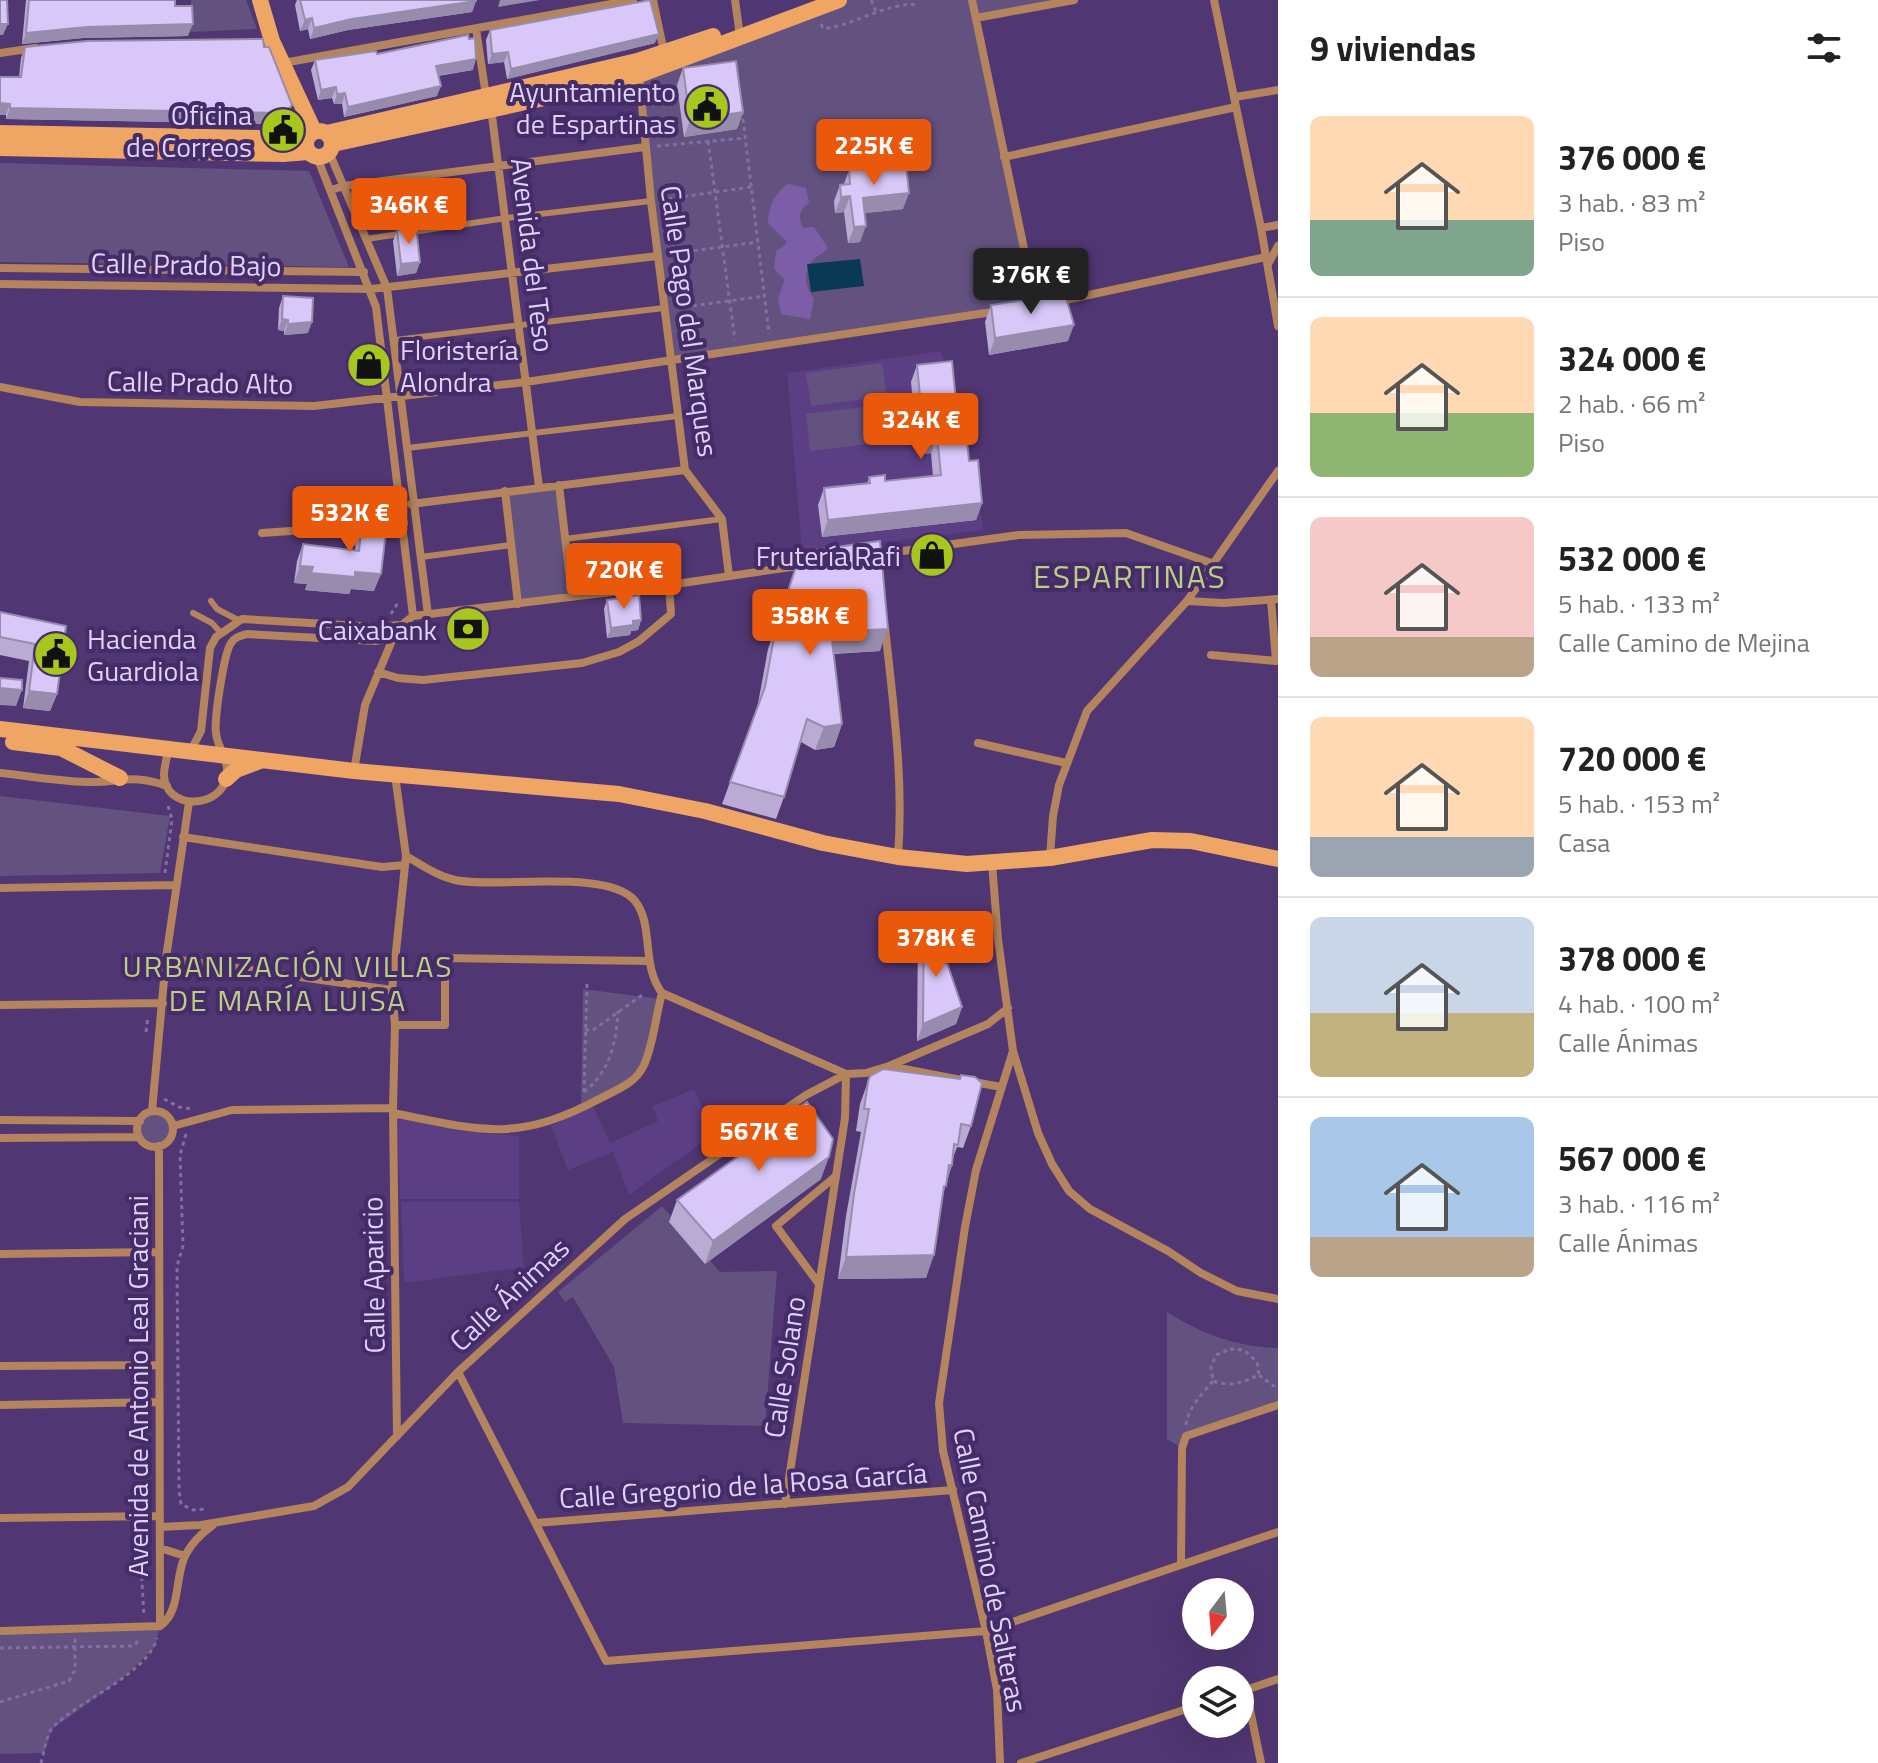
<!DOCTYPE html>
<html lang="es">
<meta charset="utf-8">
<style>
:root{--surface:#fff;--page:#f6f6f6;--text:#222;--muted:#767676;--line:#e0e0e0;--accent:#ea580c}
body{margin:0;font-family:"Titillium Web",sans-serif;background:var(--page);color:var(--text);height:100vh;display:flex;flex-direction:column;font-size:30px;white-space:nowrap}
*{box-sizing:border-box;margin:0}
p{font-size:26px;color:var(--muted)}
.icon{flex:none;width:44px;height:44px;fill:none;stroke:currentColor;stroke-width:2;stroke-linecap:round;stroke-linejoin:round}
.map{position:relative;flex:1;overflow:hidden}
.drawer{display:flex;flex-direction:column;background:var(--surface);width:600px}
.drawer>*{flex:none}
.needle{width:52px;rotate:196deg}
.buttons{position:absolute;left:1182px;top:1578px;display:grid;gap:16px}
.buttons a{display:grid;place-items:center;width:72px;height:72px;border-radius:50%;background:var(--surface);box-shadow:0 8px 32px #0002;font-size:40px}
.price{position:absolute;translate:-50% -68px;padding:0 18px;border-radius:8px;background:var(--accent);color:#fff;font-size:26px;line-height:52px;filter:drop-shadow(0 2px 4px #0008)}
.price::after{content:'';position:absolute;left:50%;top:48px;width:24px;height:18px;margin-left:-12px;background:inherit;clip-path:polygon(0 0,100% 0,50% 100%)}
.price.current{background:#222;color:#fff}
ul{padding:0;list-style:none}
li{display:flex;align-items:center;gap:24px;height:200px;padding:0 32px}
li+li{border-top:2px solid var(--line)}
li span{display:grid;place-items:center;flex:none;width:224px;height:160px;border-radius:12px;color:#555}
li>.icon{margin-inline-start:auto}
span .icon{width:96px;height:96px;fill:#fffc;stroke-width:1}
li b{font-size:34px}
h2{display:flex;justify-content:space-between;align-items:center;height:96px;padding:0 32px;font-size:34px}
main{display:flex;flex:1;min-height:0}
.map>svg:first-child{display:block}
.built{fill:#5b3e83}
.green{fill:#635280}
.forest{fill:#7c5ea8}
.water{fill:#0a3955}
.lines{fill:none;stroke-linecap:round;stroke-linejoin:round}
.path{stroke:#836da2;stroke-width:3;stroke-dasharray:4 4;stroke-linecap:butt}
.lane{stroke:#b3845d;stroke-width:6}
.street{stroke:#b3845d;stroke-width:8}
.secondary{stroke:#efa665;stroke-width:16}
.wall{fill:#baabd5}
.shaded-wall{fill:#978bae}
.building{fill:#d8c7f8;stroke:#978bae;stroke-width:2}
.labels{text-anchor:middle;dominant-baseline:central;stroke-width:8;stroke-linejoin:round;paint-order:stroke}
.poi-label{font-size:28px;fill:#dfd2f7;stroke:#452b67;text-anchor:end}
.street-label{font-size:28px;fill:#dfd2f7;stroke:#452b67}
.neighbourhood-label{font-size:30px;letter-spacing:2px;fill:#bace84;stroke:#452b67}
.quarter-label{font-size:32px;letter-spacing:2px;fill:#bace84;stroke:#452b67}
</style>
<main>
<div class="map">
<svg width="1278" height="1763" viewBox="0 0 1278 1763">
<rect width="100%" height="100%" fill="#503673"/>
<path class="built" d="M941,351L961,433L965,432L984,530L802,552L787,373Z
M694,1089L714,1134L629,1195L613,1152L568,1170L551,1126L593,1106L610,1143L658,1121L652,1106Z
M397,1117L453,1130L519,1136V1199H400Z
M401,1202H519L524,1267L404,1283Z"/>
<path class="green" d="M191,0H246L257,29L191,32Z
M839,0H1057L976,18L1036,306L671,362L639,75Z
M0,163L309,171L349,267L0,262Z
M882,363L887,396L811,406L806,373Z
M888,404L892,441L810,451L806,414Z
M559,485L572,597L518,604L505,491Z
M0,796L170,816L160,873L0,876Z
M583,989L660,999L645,1064L634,1081L581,1109Z
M140 1129a15 15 0 1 1 30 0a15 15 0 1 1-30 0Z
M662,1206L720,1272L777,1271L765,1426L623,1423L614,1367L573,1297L565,1302L558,1292Z
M1167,1312C1202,1334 1237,1347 1278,1348V1405L1186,1436L1182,1448L1167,1439Z
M160,1626L155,1647L123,1678L52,1729L44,1753L0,1754V1631Z"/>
<path class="forest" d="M788,184L806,188L809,203C799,210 798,217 803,228L814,227L828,248C823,255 818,254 812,261C802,273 806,288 814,299L810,319L781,314L778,298L785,280L774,269L776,251L784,246L787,242L768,223C769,205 774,194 788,184Z"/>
<path class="water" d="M860,259L864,286L811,292L807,264Z"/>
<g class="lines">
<path class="path" d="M871,0L876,11
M821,24L823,28C841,31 891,0 917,5
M742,111L769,334
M708,141L735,340
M657,146L745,138
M660,200L751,187
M670,254L758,242
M677,308L765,296
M391,614L399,601
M165,873L172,819L168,806
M585,1030H593L645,993
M146,1032L148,1016
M584,1092L587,982
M584,1092C610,1072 616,1043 618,1011
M164,1099L179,1107L192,1109
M186,1134L180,1155L183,1246L177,1266L179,1491L181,1504L193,1510L207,1509
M1230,1349L1244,1350L1257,1362L1259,1375C1242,1383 1230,1387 1213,1381L1211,1367L1216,1355Z
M1259,1375L1278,1389
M1186,1425C1188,1408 1202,1394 1213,1381
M139,1529L144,1617
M0,1648L134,1646L139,1639
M0,1702L69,1681L75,1670V1638
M41,1763C44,1753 46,1735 53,1727C78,1701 148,1674 157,1638"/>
<path class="lane" d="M366,239L506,218L651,201
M395,340L664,308
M407,448L678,416
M565,539L722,519
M421,557L511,545
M211,601L217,609L238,620
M193,613L212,623L221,633"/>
<path class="street" d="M653,0L664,52
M735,0L740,36
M972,0L1036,306
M1214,0L1261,228L1278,326
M976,18L1074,0
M476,29L486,96
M0,53L35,48
M283,63L633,0
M639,73L651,201L685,470L722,519L729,576
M1235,97L1278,90
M491,108L539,487
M329,152L387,288L428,615
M317,157L376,307L413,616
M1004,157L1236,107
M331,190L344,186L645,147
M1261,228L1278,225
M1268,264L1278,246
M0,268L364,272
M0,284L371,289L658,256
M1056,302L1266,257
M0,387L80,402L314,406L526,382L999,311
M559,485L572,597
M505,491L518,604
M411,504L685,470
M262,533L404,523
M874,555L1019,535L1126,533L1214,564
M1187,601L1224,603L1278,599
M885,627C893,703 904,780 898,856
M1211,655L1276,661L1271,600
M378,672L398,678L423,680L582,663L619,652L639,641L671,614L669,585
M978,743L1066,763
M168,751C167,758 164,767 164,775C165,811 223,810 227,774C229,759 217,747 216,733C214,719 224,653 231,643C235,637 240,636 247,634L375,641L383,640L413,616L669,585L805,565
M190,752L201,731L210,648L216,637L242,619L378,627L398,625
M354,771L365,705L396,631
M0,773C29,776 58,781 87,782C119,783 133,773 167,786
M395,775L406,856L392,990L395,1025L393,1108L397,1436
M183,837L382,867L405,865
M406,856C422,865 437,876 455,880C496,889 608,868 635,901C654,924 641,966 662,993L846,1074L845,1118L785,1504
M1050,857L1053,816L1059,785L1087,711L1187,601L1278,471
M992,863L998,939L1013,1051L1038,1133L1052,1164L1069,1191L1090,1209L1168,1251L1201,1273L1237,1291L1278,1299
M0,888L175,885
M166,958L392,990
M0,1005L163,1003
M395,1025H445V958L649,961
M889,1066L961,1080
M974,1082L1001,1087
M152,1111L166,958L189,802
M137 1129a18 18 0 1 1 36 0a18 18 0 1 1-36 0Z
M393,1113C482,1131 517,1143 601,1098C618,1089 636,1083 644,1065C653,1046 656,1015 662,993
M0,1120L140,1121
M173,1126L232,1110L393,1108
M0,1138L139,1137
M159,1146L160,1626
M0,1254L159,1252
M819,1284L776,1226L836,1176
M0,1366L159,1365
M458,1372L606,1661L986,1631L1278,1532
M0,1405L159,1402
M0,1518L160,1516
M536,1523L953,1490
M160,1527L201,1525L314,1506L348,1487L458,1372L625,1219L806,1095L846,1074L866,1073L889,1066L988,1024L1008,1008
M160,1548L185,1556
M1181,1564L1182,1448L1186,1436L1278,1405
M160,1626C182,1611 174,1575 186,1554C193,1541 202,1533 213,1525
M0,1631L160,1626
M1246,1690L1261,1763
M1240,1692L1278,1679
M1000,1763L997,1690L986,1631L943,1451L939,1403L965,1227L976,1170L1013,1051
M1021,1763L1196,1706"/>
<path class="secondary" d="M260,0L272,41L314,131
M306 144a13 13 0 1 1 26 0a13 13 0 1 1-26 0Z
M0,133L307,139
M327,133L637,61L713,36
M333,144L549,97L639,75L839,0
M0,148L283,154L308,152
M0,729L354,771L619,794L705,811L823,843L898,857L967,864L1050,858L1152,840L1191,841L1278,859
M13,742L61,748L120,778
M226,779L236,770L260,761"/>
</g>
<path class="wall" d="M26,0H175V6L188,36L83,38L22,44Z
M297,0H479H476L472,12L348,30L310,39L308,29L300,31L295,5Z
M490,30L655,43L507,79L504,62L488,64L486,40Z
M25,47H264L292,105L288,116L281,124L6,119V115H0V77H19L21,58Z
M377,54L473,70L438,76L437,96L344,117L342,104H334L332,98L318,100L311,70L315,60Z
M683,68L743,112L737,129L684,137L677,85Z
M849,170L903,209L865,213L860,242L848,243L844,212L835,213L834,201L840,185L844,184Z
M397,230L420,262L416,273L397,276L393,241Z
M283,296L308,333L284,335V331L278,330L279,308Z
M991,305L1068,341L989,355L985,322Z
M917,365L957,411L969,461L982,503L976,520L822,537L818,505L824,488L867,484L869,477L885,481L933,476L931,453L918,455L911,382Z
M362,519L374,591L351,589L349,594L305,590L307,584L294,583L297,561L303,544L355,550L356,536Z
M801,552L880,651L834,654L842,724L834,747L815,750L801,742L784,797L776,819L722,804L757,709L768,649Z
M607,600L641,620L638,630L631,631L630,635L607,638L604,609Z
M0,612L66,626L57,694L50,711L23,708L29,661L0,655Z
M924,914L936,964L962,1007L956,1024L917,1041L918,931Z
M870,1076L971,1126L963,1148L957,1147L953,1158L952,1165L942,1197L926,1278L838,1279L846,1216L861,1132L856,1131L860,1104Z
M784,1116L821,1179L705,1264L669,1222L677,1200L780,1126Z"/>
<path class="shaded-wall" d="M500,0H540L498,7Z
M476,1L472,12L348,30L310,39L314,28L352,19Z
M312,18L308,29L300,31L305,20Z
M0,24H8L3,35H0Z
M193,24L188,36L83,38L22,44L26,33L87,27Z
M659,34L655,43L507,79L511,69Z
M508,52L504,62L488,64L492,54Z
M476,59L473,70L433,76L436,66Z
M441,86L437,96L344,117L348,107Z
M336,87L332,98L318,100L321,90Z
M345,93L342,104H334L337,94Z
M0,103L10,104L6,115H0Z
M292,105L288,116L281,124L6,119L10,108Z
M743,112L737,129L684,137L690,120Z
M909,193L903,209L857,214L863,198Z
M850,196L844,212L835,213L841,197Z
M866,226L860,242L848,243L854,227Z
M420,262L416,273L397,276L401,264Z
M282,319L288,320L284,331L278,330Z
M312,322L308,333L284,335L288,324Z
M1074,325L1068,341L989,355L995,338Z
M937,436L931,453L918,455L924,438Z
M982,503L976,520L822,537L828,520Z
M300,566L313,567L307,584L294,583Z
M355,572L381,574L374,591L351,589L349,594L305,590L311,573Z
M641,620L638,630L631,631L630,635L607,638L611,628L633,621Z
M888,629L880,651L823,654L831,632Z
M0,688L22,690L16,706L0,705Z
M29,691L57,694L50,711L23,708Z
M842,724L834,747L815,750L824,727Z
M962,1007L956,1024L917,1041L923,1024Z
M829,1157L821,1179L705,1264L713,1241Z
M949,1165H952L938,1208Z
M934,1255L926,1278L838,1279L846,1257Z"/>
<path class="building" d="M0,0H7L8,24H0Z
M29,0H175V6H192L193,24L87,27L26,33Z
M300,0H476V1L352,19L314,28L312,18L305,20Z
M650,0L659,34L511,69L508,52L492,54L490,30Z
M468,35L469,39L475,38L476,59L436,66L441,86L348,107L345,93L337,94L336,87L321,90L315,60L376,51L377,54Z
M263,39L264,47H269L292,105L285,113L10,108V104L0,103V77H21L25,47L87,41Z
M736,61L743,112L690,120L683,68Z
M906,164L909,193L863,198L866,226L854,227L850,196L841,197L840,185L850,184L849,170Z
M416,227L420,262L401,264L397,230Z
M1065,294L1074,325L995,338L991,305Z
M283,296L313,298L312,322L288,324V320L282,319Z
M952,361L957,411H964L969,461L978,460L982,503L828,520L824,488L870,483L869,477L885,475V481L941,475L937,436L924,438L917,365Z
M362,519L387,522L381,574L355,572V577L311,573L313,567L300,566L303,544L359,551Z
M880,541L888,629L831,632L842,724L824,727L807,719L784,797L730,782L765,687L776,627L801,552Z
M639,595L641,620L633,621V625L611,628L607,600Z
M0,612L66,626L57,694L29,691L35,644L0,637Z
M0,678L22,680V690L0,688Z
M924,914L936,917V964L947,963L962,1007L923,1024Z
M883,1069L960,1079L961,1075L975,1077L982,1083L971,1126L961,1124L958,1145L954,1144L952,1165H949L946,1186H944L934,1255L846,1257L854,1194L869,1109H864L868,1082L870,1076Z
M807,1102L833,1139L829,1157L713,1241L677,1200L788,1121L784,1116Z"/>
<defs>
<g id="civic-disc" transform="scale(2.3)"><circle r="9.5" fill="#a7c71e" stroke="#452b67"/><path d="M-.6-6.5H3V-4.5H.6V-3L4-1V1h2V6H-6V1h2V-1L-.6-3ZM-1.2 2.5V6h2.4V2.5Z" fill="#111"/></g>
<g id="shop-disc" transform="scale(2.3)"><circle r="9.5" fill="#a7c71e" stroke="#452b67"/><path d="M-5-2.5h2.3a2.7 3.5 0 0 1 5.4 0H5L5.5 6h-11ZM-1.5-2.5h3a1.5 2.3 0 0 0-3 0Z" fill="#111"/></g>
<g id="bank-disc" transform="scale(2.3)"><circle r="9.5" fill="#a7c71e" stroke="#452b67"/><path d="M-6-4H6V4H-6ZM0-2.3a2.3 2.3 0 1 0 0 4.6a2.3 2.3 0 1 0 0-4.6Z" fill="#111"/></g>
</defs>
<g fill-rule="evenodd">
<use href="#civic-disc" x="707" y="107"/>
<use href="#civic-disc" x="283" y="130"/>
<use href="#shop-disc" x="369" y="365"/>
<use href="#shop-disc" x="932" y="555"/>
<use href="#bank-disc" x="468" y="629"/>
<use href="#civic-disc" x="56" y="654"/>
</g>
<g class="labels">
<g class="poi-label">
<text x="676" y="91">Ayuntamiento<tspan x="676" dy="32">de Espartinas</tspan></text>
<text x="252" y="114">Oficina<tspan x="252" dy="32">de Correos</tspan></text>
<text x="400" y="349" text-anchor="start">Floristería<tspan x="400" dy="32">Alondra</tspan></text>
<text x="901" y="555">Frutería Rafi</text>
<text x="437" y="629">Caixabank</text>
<text x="87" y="638" text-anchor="start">Hacienda<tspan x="87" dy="32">Guardiola</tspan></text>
</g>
<g class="street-label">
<text transform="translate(533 255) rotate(83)">Avenida del Teso</text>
<text transform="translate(186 264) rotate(1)">Calle Prado Bajo</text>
<text transform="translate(690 321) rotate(82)">Calle Pago del Marques</text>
<text transform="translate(200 382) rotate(1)">Calle Prado Alto</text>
<text transform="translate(373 1275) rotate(-91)">Calle Aparicio</text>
<text transform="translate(509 1294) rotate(-43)">Calle Ánimas</text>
<text transform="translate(784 1367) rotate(-81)">Calle Solano</text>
<text transform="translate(137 1386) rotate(-90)">Avenida de Antonio Leal Graciani</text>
<text transform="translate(743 1485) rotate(-4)">Calle Gregorio de la Rosa García</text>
<text transform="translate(991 1570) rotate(79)">Calle Camino de Salteras</text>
</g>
<g class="neighbourhood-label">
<text x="288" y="966">URBANIZACIÓN VILLAS<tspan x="288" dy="34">DE MARÍA LUISA</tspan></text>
</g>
<g class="quarter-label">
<text x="1130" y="576">ESPARTINAS</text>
</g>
</g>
</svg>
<div class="buttons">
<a><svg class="needle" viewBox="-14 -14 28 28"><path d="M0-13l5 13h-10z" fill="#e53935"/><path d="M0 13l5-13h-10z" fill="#767676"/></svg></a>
<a><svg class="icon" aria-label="layers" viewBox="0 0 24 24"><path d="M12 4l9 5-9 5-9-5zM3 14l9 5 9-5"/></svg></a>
</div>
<b class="price" style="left:874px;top:187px">225K €</b>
<b class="price" style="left:409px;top:246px">346K €</b>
<b class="price current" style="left:1031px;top:316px">376K €</b>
<b class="price" style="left:921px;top:461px">324K €</b>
<b class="price" style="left:350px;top:554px">532K €</b>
<b class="price" style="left:624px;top:611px">720K €</b>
<b class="price" style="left:810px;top:657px">358K €</b>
<b class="price" style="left:936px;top:979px">378K €</b>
<b class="price" style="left:759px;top:1173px">567K €</b>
</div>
<section class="drawer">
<h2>9 viviendas<svg class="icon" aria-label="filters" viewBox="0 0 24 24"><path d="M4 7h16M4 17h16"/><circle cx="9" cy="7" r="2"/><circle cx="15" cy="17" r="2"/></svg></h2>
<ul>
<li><span style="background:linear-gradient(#ffd9b3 65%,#7fa58c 0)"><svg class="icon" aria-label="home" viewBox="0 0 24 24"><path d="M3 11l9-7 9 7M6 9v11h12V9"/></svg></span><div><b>376 000 €</b><p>3 hab. · 83 m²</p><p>Piso</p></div></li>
<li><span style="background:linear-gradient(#ffd9b3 60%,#8fb573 0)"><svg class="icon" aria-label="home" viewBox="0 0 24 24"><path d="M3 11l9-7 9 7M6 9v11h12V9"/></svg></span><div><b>324 000 €</b><p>2 hab. · 66 m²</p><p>Piso</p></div></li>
<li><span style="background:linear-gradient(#f6c9c9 75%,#b9a48a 0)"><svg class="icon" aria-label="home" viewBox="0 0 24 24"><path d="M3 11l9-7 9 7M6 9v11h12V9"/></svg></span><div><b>532 000 €</b><p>5 hab. · 133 m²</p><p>Calle Camino de Mejina</p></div></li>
<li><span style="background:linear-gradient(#ffd9b3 75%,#9aa5b1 0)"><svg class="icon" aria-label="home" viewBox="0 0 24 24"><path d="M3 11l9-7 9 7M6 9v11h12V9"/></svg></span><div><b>720 000 €</b><p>5 hab. · 153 m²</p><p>Casa</p></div></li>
<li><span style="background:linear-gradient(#c9d6e8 60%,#c2b280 0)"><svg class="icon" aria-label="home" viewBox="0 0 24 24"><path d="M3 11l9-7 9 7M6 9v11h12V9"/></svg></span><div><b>378 000 €</b><p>4 hab. · 100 m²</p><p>Calle Ánimas</p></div></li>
<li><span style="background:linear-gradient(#a9c7e8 75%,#b9a48a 0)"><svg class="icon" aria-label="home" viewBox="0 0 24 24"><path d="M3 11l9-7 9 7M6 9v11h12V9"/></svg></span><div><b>567 000 €</b><p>3 hab. · 116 m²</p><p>Calle Ánimas</p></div></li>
</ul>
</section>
</main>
